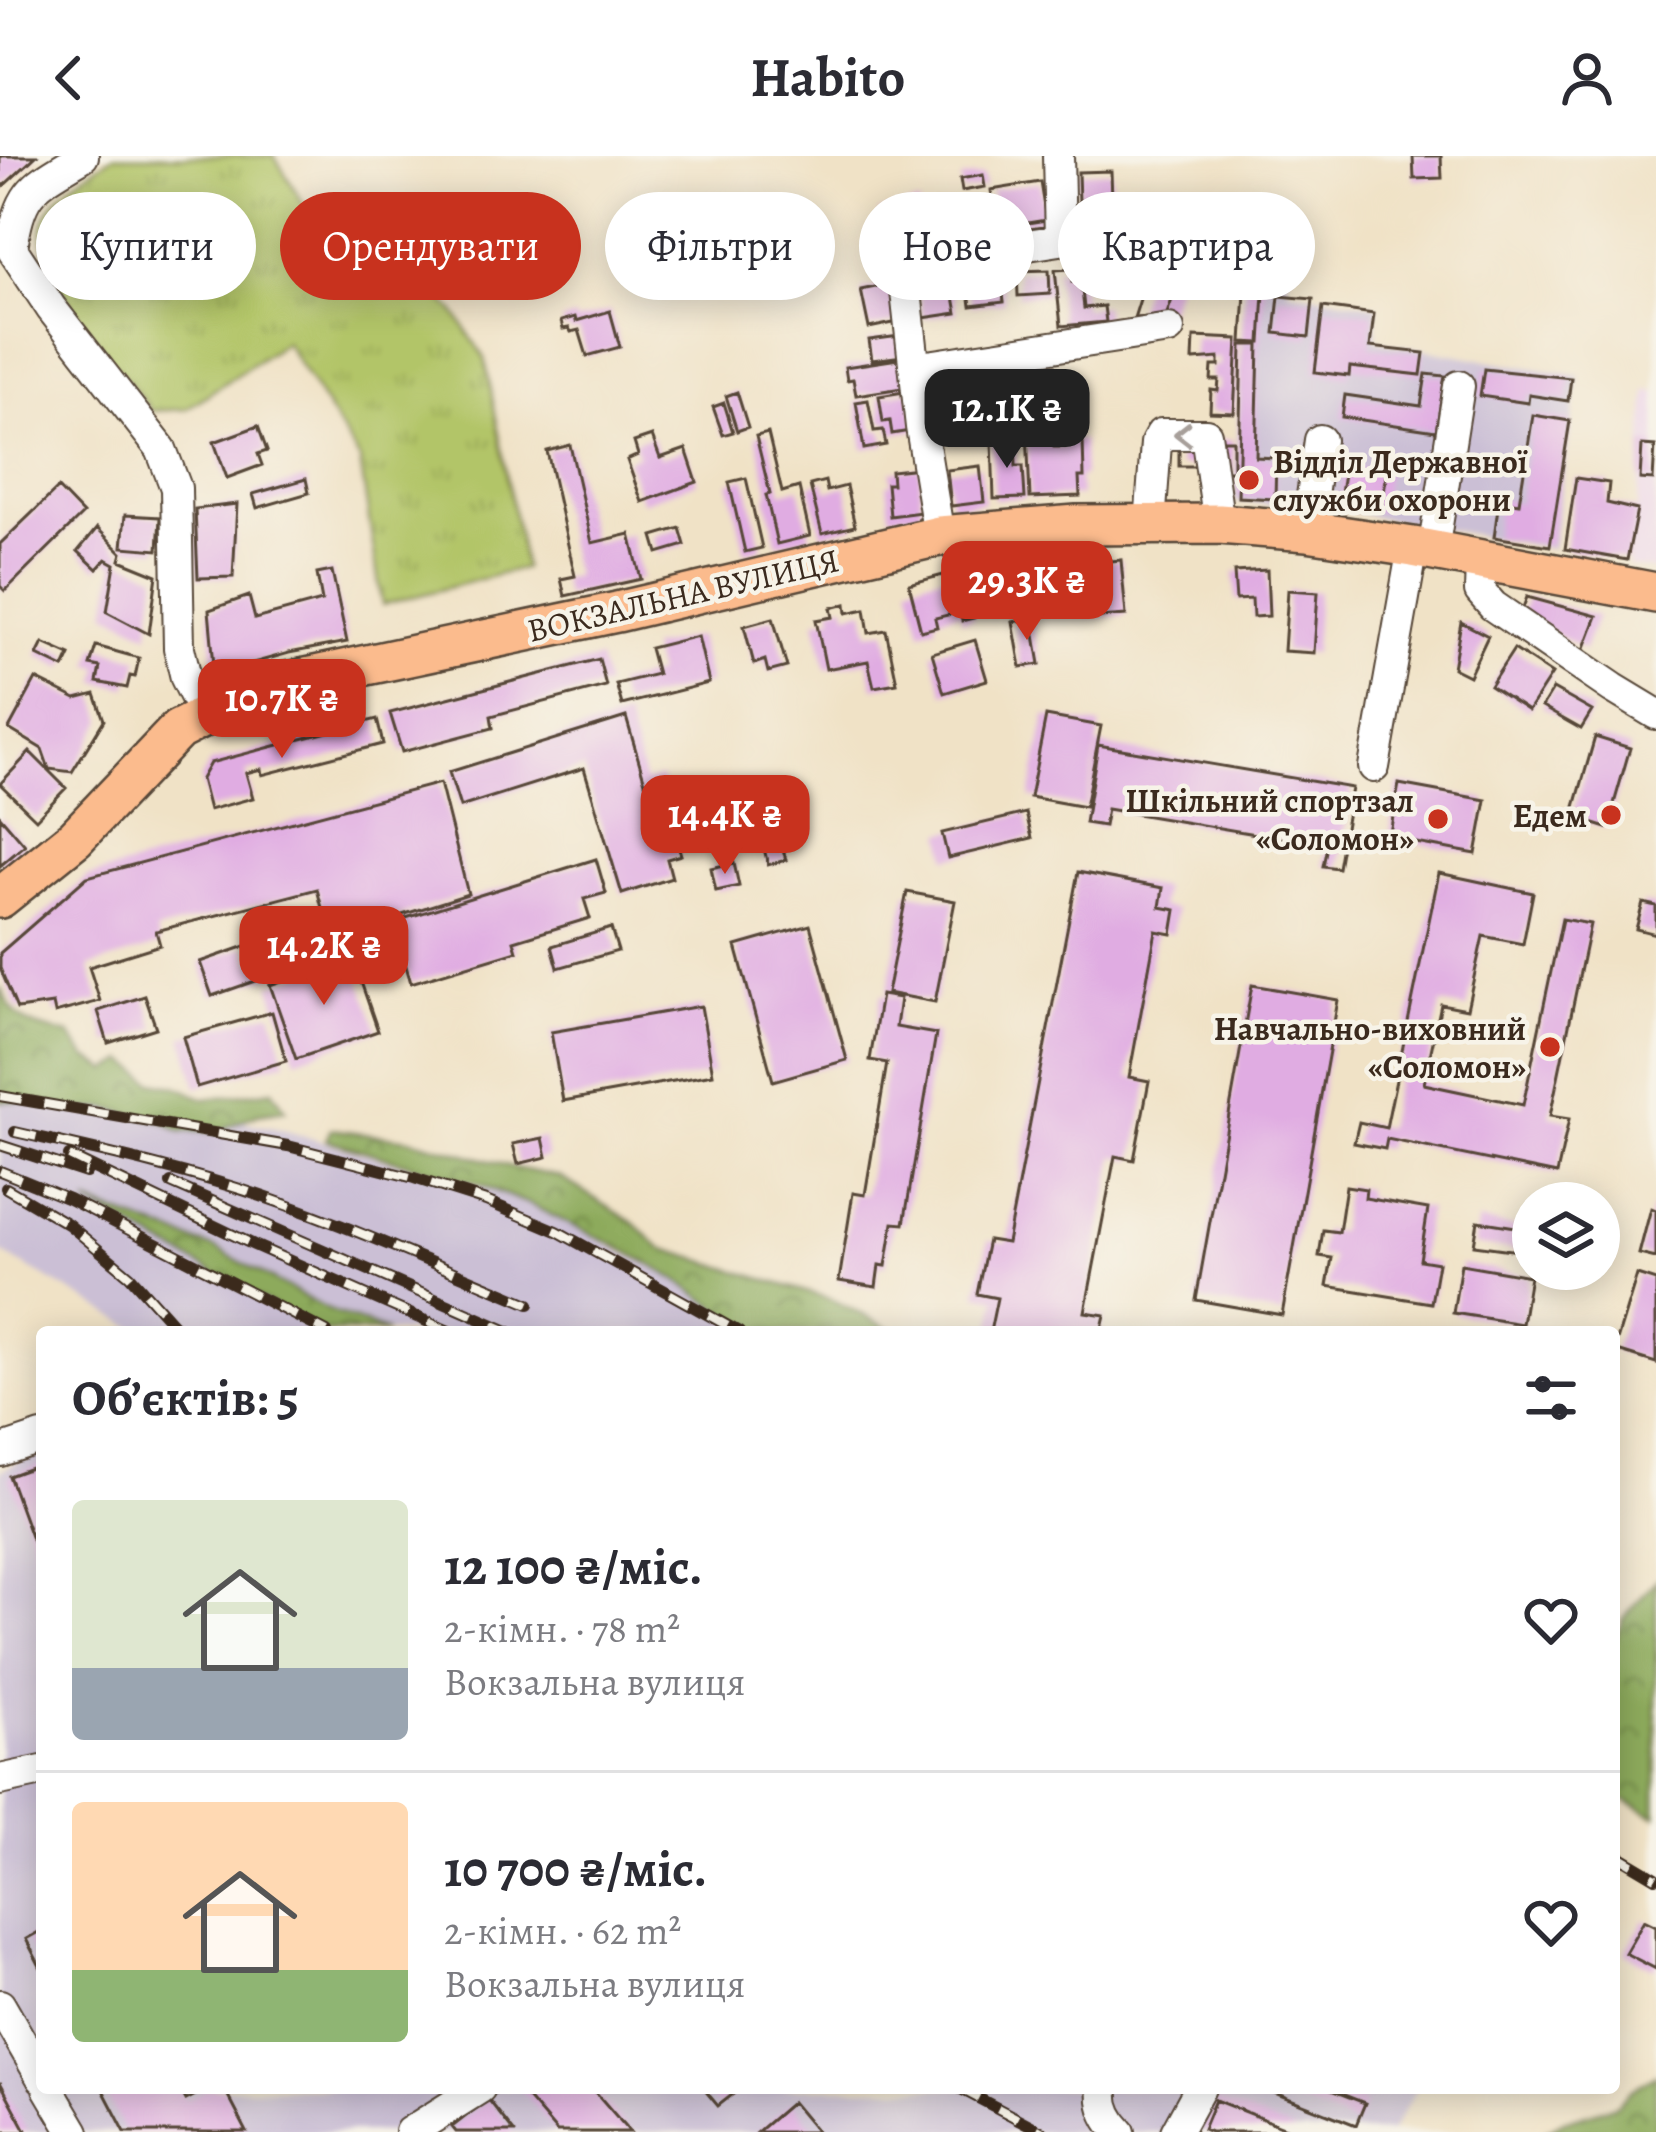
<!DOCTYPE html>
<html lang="uk">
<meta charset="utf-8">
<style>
:root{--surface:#fff;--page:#f2f2f3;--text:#2b2b33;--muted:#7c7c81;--line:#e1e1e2;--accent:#c8321e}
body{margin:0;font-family:Alegreya,serif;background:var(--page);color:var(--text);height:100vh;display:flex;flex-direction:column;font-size:45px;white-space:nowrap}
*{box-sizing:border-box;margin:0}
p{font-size:39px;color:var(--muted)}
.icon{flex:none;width:66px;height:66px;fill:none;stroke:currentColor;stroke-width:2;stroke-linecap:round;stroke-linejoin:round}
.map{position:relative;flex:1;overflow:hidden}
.panel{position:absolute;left:36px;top:1170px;width:1584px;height:768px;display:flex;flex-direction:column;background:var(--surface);border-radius:12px;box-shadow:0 6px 30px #0003}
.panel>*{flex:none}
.banner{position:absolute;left:36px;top:36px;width:1584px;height:108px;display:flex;gap:24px}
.controls{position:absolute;left:1512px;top:1026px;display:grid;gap:24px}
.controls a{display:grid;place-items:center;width:108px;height:108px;border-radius:50%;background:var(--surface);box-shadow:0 6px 30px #0003;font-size:60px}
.price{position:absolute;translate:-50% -102px;padding:0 27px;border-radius:24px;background:var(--accent);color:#fff;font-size:39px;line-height:78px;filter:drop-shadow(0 3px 6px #0008)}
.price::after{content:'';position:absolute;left:50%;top:72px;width:36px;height:27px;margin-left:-18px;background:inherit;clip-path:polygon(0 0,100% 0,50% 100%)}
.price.current{background:#222;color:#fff}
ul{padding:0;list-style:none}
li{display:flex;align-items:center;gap:36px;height:300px;padding:0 36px}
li+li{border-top:3px solid var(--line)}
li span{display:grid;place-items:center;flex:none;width:336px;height:240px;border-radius:12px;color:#555}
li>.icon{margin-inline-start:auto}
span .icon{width:144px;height:144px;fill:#fffc;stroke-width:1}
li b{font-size:51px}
h2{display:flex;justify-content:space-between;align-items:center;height:144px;padding:0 36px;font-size:51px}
.tag{padding:0 42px;border-radius:54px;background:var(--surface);box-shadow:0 6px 30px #0003;font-size:42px;line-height:108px}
.tag.current{background:var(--accent);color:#fff}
header{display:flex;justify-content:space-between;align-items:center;height:156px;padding:0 36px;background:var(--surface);font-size:54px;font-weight:700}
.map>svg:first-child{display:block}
.built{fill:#ecd1ea}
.industrial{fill:#cbbfd5}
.forest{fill:url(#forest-crowns);stroke:#646a3d;stroke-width:3}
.park{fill:url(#park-tufts);stroke:#767843;stroke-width:3}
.building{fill:#e0ace2}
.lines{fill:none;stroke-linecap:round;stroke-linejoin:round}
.minor-casing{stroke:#564637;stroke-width:34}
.major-casing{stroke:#564637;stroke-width:44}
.minor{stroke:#fff;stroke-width:30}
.major{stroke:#fbbb8d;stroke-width:39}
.rail-casing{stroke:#3b2a1e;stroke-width:12}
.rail{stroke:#f7f3e8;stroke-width:8;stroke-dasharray:22;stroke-linecap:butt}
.oneway{stroke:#a79f9a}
.poi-dot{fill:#c8321e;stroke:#f7f3e8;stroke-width:4.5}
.labels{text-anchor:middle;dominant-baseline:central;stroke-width:9;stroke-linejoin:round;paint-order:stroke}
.poi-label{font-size:33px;font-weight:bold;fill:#3b2a1e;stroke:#f7f3e8;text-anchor:end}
.street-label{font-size:33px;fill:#3b2a1e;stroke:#f7f3e8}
</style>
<header><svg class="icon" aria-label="back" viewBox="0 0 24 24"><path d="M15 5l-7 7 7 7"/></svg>Habito<svg class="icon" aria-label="person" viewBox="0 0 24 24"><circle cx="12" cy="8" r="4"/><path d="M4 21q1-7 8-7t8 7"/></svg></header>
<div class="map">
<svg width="1656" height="1976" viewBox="0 0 1656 1976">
<defs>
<pattern id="forest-crowns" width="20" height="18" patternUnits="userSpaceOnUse" patternTransform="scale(3)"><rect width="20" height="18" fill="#8daa5c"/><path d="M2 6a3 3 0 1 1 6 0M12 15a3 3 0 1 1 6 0" fill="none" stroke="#748b4b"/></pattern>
<pattern id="park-tufts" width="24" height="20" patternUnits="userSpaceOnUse" patternTransform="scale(3)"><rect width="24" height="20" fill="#b2c568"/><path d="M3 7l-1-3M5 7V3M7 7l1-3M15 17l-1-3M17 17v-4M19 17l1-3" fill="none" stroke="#9aa95a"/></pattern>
</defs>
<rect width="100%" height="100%" fill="#f7f3e8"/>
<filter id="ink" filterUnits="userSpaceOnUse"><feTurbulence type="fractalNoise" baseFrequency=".00833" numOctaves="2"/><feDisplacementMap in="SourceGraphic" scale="24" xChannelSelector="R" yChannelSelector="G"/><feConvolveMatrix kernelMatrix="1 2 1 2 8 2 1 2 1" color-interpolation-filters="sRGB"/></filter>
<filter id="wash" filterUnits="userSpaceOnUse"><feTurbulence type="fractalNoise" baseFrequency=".004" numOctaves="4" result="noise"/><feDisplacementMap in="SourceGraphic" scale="48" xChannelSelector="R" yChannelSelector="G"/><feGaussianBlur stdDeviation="2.7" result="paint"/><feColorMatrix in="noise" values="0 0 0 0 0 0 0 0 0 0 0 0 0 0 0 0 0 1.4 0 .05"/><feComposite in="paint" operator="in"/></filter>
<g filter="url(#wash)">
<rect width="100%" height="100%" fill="#f0e2c6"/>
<path class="built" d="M1647,234L1656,236V415L1628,410L1637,355Z"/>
<path class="industrial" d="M1245,99L1288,100V134L1378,150L1376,185L1579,220L1552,393L1334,353L1235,346Z
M0,920L280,973L521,1044L777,1176H142L0,1096Z
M42,1294V1932H1417L1391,1976H0V1315Z"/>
<path class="forest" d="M0,831C16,869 32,870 70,879L86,901L108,914L126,905L153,926L176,930L205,943L272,934L286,954L258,958L215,976L180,975L165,966L106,952L76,954L32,945H0Z
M331,973L410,983L516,1012L560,1021L634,1067L661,1092L833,1144L897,1176H753L674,1122L628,1096L526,1047L475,1027L326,984Z
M87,1047L217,1093L328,1154L387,1176H321Z
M1656,1424V1660L1614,1639V1488L1624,1462Z
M1656,1919V1976H1545L1564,1965L1616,1949L1630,1935Z"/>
<path class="park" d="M114,0H274L307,53L356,84L402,105L454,155L485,203L524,412L382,449L360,304L285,186L186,253L152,255C123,218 25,110 45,63C57,33 88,16 114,0Z"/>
<g id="blocks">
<path class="building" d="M0,0H36L0,33Z
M1413,0H1441L1442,22L1414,23Z
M1111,15L1112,44L1079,46L1078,16Z
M983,19L985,31L962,35L960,23Z
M1040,26L1046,64L997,72L991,34Z
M919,47L927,88L888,96L879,56Z
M1117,55L1120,90L1089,93L1086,58Z
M1183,55L1186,94L1159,96L1156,57Z
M1247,103L1289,105L1287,121L1265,120L1261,187L1242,186Z
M1071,113L1072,126L1081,125L1084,152L1104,150L1106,166L1061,170L1055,114Z
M1000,114L1004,146L971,150L967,119Z
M1049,114L1050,138L1018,140L1017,115Z
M1147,121L1177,130L1166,160L1134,162Z
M951,124L957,157L923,162L918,130Z
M890,128L898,166L869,172L861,134Z
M1279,140L1313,143L1309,181L1275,177Z
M1323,151L1374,158L1370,191L1424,197L1421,219L1350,211L1349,220L1315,216Z
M610,155L620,191L587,200L579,174L571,176L569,172L563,173L561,165L575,161L576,165Z
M900,180L903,200L872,204L869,184Z
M1194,181L1238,183L1234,257L1210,256L1211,234L1218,235L1219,224H1211L1212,210H1219V202L1193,204Z
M1242,189H1259L1256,301L1276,302L1275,343L1238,341Z
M905,202L909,231L856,239L853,223L847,224L845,211Z
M1484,213L1571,222L1568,245L1529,239L1528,247L1480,240Z
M980,217L988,265L952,271L944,224Z
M1052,217L1053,271L1027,272L1025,218Z
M1426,218L1445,220L1436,275L1342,261L1345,239L1421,250Z
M910,235L916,274L892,278L890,265L883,266L879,240Z
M737,236L748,271L737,275L726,240Z
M868,244L874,275L883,274L886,289L864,293L856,246Z
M724,247L733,276L723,279L713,251Z
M1533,259L1570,265L1550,390L1494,381L1499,344L1519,347Z
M258,270L267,295L258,298L262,309L227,322L214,286Z
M1053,273L1054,291H1065V285L1083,284L1084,321H1079L1080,340L1030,342L1027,274Z
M768,277L782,336L799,331L810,380L777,388L766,339L770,338L756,280Z
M652,280L660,302L686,293L697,326L642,346L627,304L638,299L634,286Z
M1015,283L1016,310H1023L1025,342L994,343L992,285Z
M1217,284H1233V315H1217V310H1179V291Z
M570,289L592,387L630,378L641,423L565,440L561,423L575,420L547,295Z
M1642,289L1655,290L1653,324L1640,323Z
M980,310L984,346L951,350L947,314Z
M1345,310L1387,316L1381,356L1339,350Z
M920,312L921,356L890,360L887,328H892L891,315Z
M746,322L762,392L745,396L729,326Z
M1576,322L1609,327L1607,347L1637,354L1627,404L1565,393Z
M306,323L309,337L257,352L253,338Z
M825,325L827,335L846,330L855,370L822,378L810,329Z
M58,332L83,358L5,435L0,430V388Z
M237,348L233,421L198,422L195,353Z
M125,359L160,361L158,394L122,391Z
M97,372L122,397L120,404L157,419L149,478L107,456L115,408L106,403L97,413L78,395Z
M680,372L685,389L658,397L653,380Z
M1121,404L1126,459L1087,462L1082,408Z
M1016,406L1031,456L1016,458L1015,453L998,456L994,432L987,434L983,412Z
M1068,407L1072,444L1041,447L1038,410Z
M962,414L974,462L962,465L960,456L935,462L937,471L921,475L909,428Z
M1267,414L1269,460L1253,461L1252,443L1236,444L1234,416Z
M332,415L347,486L289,497L228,514L214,509L209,454L249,440L255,463L322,445L317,418Z
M1288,434L1318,436L1314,497L1284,495Z
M1527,441L1597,460L1584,494L1521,457Z
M846,448L847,457L865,453L869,477L886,474L897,527L874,531L868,505L826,513L816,464L833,461L831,452Z
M773,462L787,511L768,516L765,504L754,508L744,470Z
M1032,462L1040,508L1021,511L1013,466Z
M1461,466L1488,480L1469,520L1453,512Z
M698,480L709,527L622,549L616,528L657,518L650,492Z
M975,484L987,524L944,537L932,497Z
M43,487L70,499L64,512L37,499Z
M96,490L139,502L135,521L130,520L127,532L97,526L100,511L90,509Z
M1514,493L1552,518L1528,555L1490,530Z
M599,503L606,530L491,560L493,572L402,596L390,557Z
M36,523L76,543L95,538L104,564L72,616L49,613L42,593L9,573Z
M1553,533L1592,555L1581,573L1542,551Z
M1046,560L1101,570L1085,651L1030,641Z
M626,561L645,626L661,621L666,638L650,643L663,684L675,680L681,699L667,703L672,722L622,738L584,612L460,651L449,616Z
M377,563L383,588L262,619L261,613L246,617L253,642L209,654L201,623L210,607Z
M1595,581L1630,592L1607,672L1572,661Z
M1098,589L1352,632L1338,712L1323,710L1327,690L1107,653L1104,670L1085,667Z
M30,596L66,632L36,663L0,628Z
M440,627L468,738L330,782L317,733L156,775L160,789L89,811L100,845L55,857L53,848L17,853L0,812V797L87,721Z
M1399,628L1486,644L1476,698L1389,682Z
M1026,657L1032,682L948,702L942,677Z
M0,660L25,689L0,710Z
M777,671L786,704L768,709L760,676Z
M596,703L606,737L584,743L590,762L514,785L517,795L411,827L393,766Z
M734,707L739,730L716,735L711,712Z
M1078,716L1163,732L1160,751L1176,754L1172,778L1156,775L1129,921L1149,925L1134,1004L1115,1000L1085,1156L1105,1159L1101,1176H990L997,1142L977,1138L988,1084L1007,1087Z
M1439,717L1533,737L1523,788L1483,780L1467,853L1441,848L1424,928L1523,949L1562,763L1590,768L1550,960L1569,963L1557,1018L1387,983L1385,993L1354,987L1359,966L1386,972Z
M907,736L955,745L935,846L887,837Z
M1643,747L1656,750V778L1636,773Z
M810,769L847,904L773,925L736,790Z
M611,772L618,795L558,812L552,790Z
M246,790L252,807L278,798L284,815L212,840L200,806Z
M352,800L378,875L296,903L270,829Z
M1252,829L1338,844L1282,1159L1196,1144Z
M881,839L900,842L896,871L936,878L904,1068L893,1067L886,1110L879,1109L876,1131L839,1125L853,1037L865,1039L887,907L870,904Z
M145,840L156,872L108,887L98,855Z
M701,850L713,918L563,945L551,876Z
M272,856L286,905L197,931L183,881Z
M543,982L547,1001L518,1008L513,988Z
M1346,1030L1366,1033L1365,1042L1428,1053L1420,1104L1438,1107L1431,1147L1327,1130L1332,1102L1319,1100L1323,1074L1339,1076Z
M1651,1052L1656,1054V1102L1639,1098Z
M1478,1065L1522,1072L1519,1095L1474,1089Z
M1461,1108L1530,1120L1522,1168L1453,1157Z
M1637,1119L1656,1125V1207L1614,1194Z
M42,1308V1408H41L9,1320Z
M1644,1764L1656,1770V1813L1625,1797Z
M42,1774V1814L26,1783Z
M0,1926L27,1976H0Z
M102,1932H179L186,1944L209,1932H224L247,1976H125Z
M519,1932H592L630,1976H557Z
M703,1932H741L718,1950Z
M1262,1932H1326L1365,1947L1356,1969Z
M488,1943L514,1976H456L452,1971Z
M1215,1944L1296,1976H1210L1203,1973Z
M792,1946L817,1976H757Z"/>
</g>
</g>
<g filter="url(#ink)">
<use href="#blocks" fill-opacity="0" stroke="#564637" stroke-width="3"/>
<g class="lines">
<g class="minor-casing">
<path id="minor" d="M83,0C34,30 20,32 12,93L51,152L161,293L176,332L179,492L186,522L205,560
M915,212L1169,173
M1150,369L1156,287L1161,278H1206L1219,368
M1307,375L1320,284
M939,380L921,271L903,108L1060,84L1058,0
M1433,395L1459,230
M1481,405L1480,435L1493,450L1613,532L1656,558
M1374,611L1413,391
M0,1295L42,1281
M0,1624L42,1615
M0,1849L42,1922
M48,1932L74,1976
M1103,1932C1101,1949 1108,1964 1120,1976
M410,1976L480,1932
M1176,1976L1200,1932"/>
</g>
<g class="major-casing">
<path id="major" d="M0,742L75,682L178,574L263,531L617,456L939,380L1077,369L1219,368L1307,375L1413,391L1656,437"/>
</g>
<use href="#minor" class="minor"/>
<use href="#major" class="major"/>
<g class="rail-casing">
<path id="rail" d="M0,940L288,990L414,1022L486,1045L557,1075L739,1176
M15,976C98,995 183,1013 264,1041C354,1072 441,1111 529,1148
M0,989L86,1017
M69,1000L254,1089L451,1176
M0,1015L69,1043L327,1176
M171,1027L510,1176
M6,1032L68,1068L130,1120L180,1176
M1614,1697L1656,1722
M959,1932L1043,1976"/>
</g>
<use href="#rail" class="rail"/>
</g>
<defs><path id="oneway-chevron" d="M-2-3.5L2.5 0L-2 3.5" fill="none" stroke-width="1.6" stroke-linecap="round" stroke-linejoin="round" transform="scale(3)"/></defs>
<use class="oneway" href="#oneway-chevron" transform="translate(1183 278) rotate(-180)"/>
</g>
<g class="poi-dot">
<circle cx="1249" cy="324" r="12"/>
<circle cx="1611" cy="659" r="12"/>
<circle cx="1438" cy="663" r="12"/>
<circle cx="1550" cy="891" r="12"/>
</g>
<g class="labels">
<g class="poi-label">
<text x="1273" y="305" text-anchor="start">Відділ Державної<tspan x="1273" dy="38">служби охорони</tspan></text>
<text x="1414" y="644">Шкільний спортзал<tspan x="1414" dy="38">«Соломон»</tspan></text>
<text x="1587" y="659">Едем</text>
<text x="1526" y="872">Навчально-виховний<tspan x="1526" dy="38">«Соломон»</tspan></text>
</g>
<g class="street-label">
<text transform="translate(683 439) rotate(-13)">ВОКЗАЛЬНА ВУЛИЦЯ</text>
</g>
</g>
</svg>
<div class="controls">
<a><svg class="icon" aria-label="layers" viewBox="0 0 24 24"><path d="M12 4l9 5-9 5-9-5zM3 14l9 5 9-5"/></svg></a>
</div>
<b class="price current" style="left:1007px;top:315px">12.1K ₴</b>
<b class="price" style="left:1027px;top:487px">29.3K ₴</b>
<b class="price" style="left:282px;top:605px">10.7K ₴</b>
<b class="price" style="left:725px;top:721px">14.4K ₴</b>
<b class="price" style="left:324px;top:852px">14.2K ₴</b>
<div class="banner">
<a class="tag">Купити</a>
<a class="tag current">Орендувати</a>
<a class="tag">Фільтри</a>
<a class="tag">Нове</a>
<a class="tag">Квартира</a>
</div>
<section class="panel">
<h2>Об’єктів: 5<svg class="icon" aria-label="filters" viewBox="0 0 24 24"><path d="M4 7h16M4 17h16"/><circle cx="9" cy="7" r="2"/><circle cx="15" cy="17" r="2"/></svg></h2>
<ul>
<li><span style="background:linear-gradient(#dfe7d0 70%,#9aa5b1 0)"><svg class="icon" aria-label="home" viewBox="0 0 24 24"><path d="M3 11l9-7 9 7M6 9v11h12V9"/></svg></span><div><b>12 100 ₴/міс.</b><p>2-кімн. · 78 m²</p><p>Вокзальна вулиця</p></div><svg class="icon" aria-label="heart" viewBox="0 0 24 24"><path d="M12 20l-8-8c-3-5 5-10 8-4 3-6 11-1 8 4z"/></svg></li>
<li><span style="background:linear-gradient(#ffd9b3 70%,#8fb573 0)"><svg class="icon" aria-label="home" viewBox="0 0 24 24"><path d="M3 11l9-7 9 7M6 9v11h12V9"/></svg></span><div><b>10 700 ₴/міс.</b><p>2-кімн. · 62 m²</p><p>Вокзальна вулиця</p></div><svg class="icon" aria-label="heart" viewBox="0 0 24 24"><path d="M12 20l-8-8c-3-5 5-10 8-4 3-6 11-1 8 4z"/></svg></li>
</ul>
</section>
</div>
